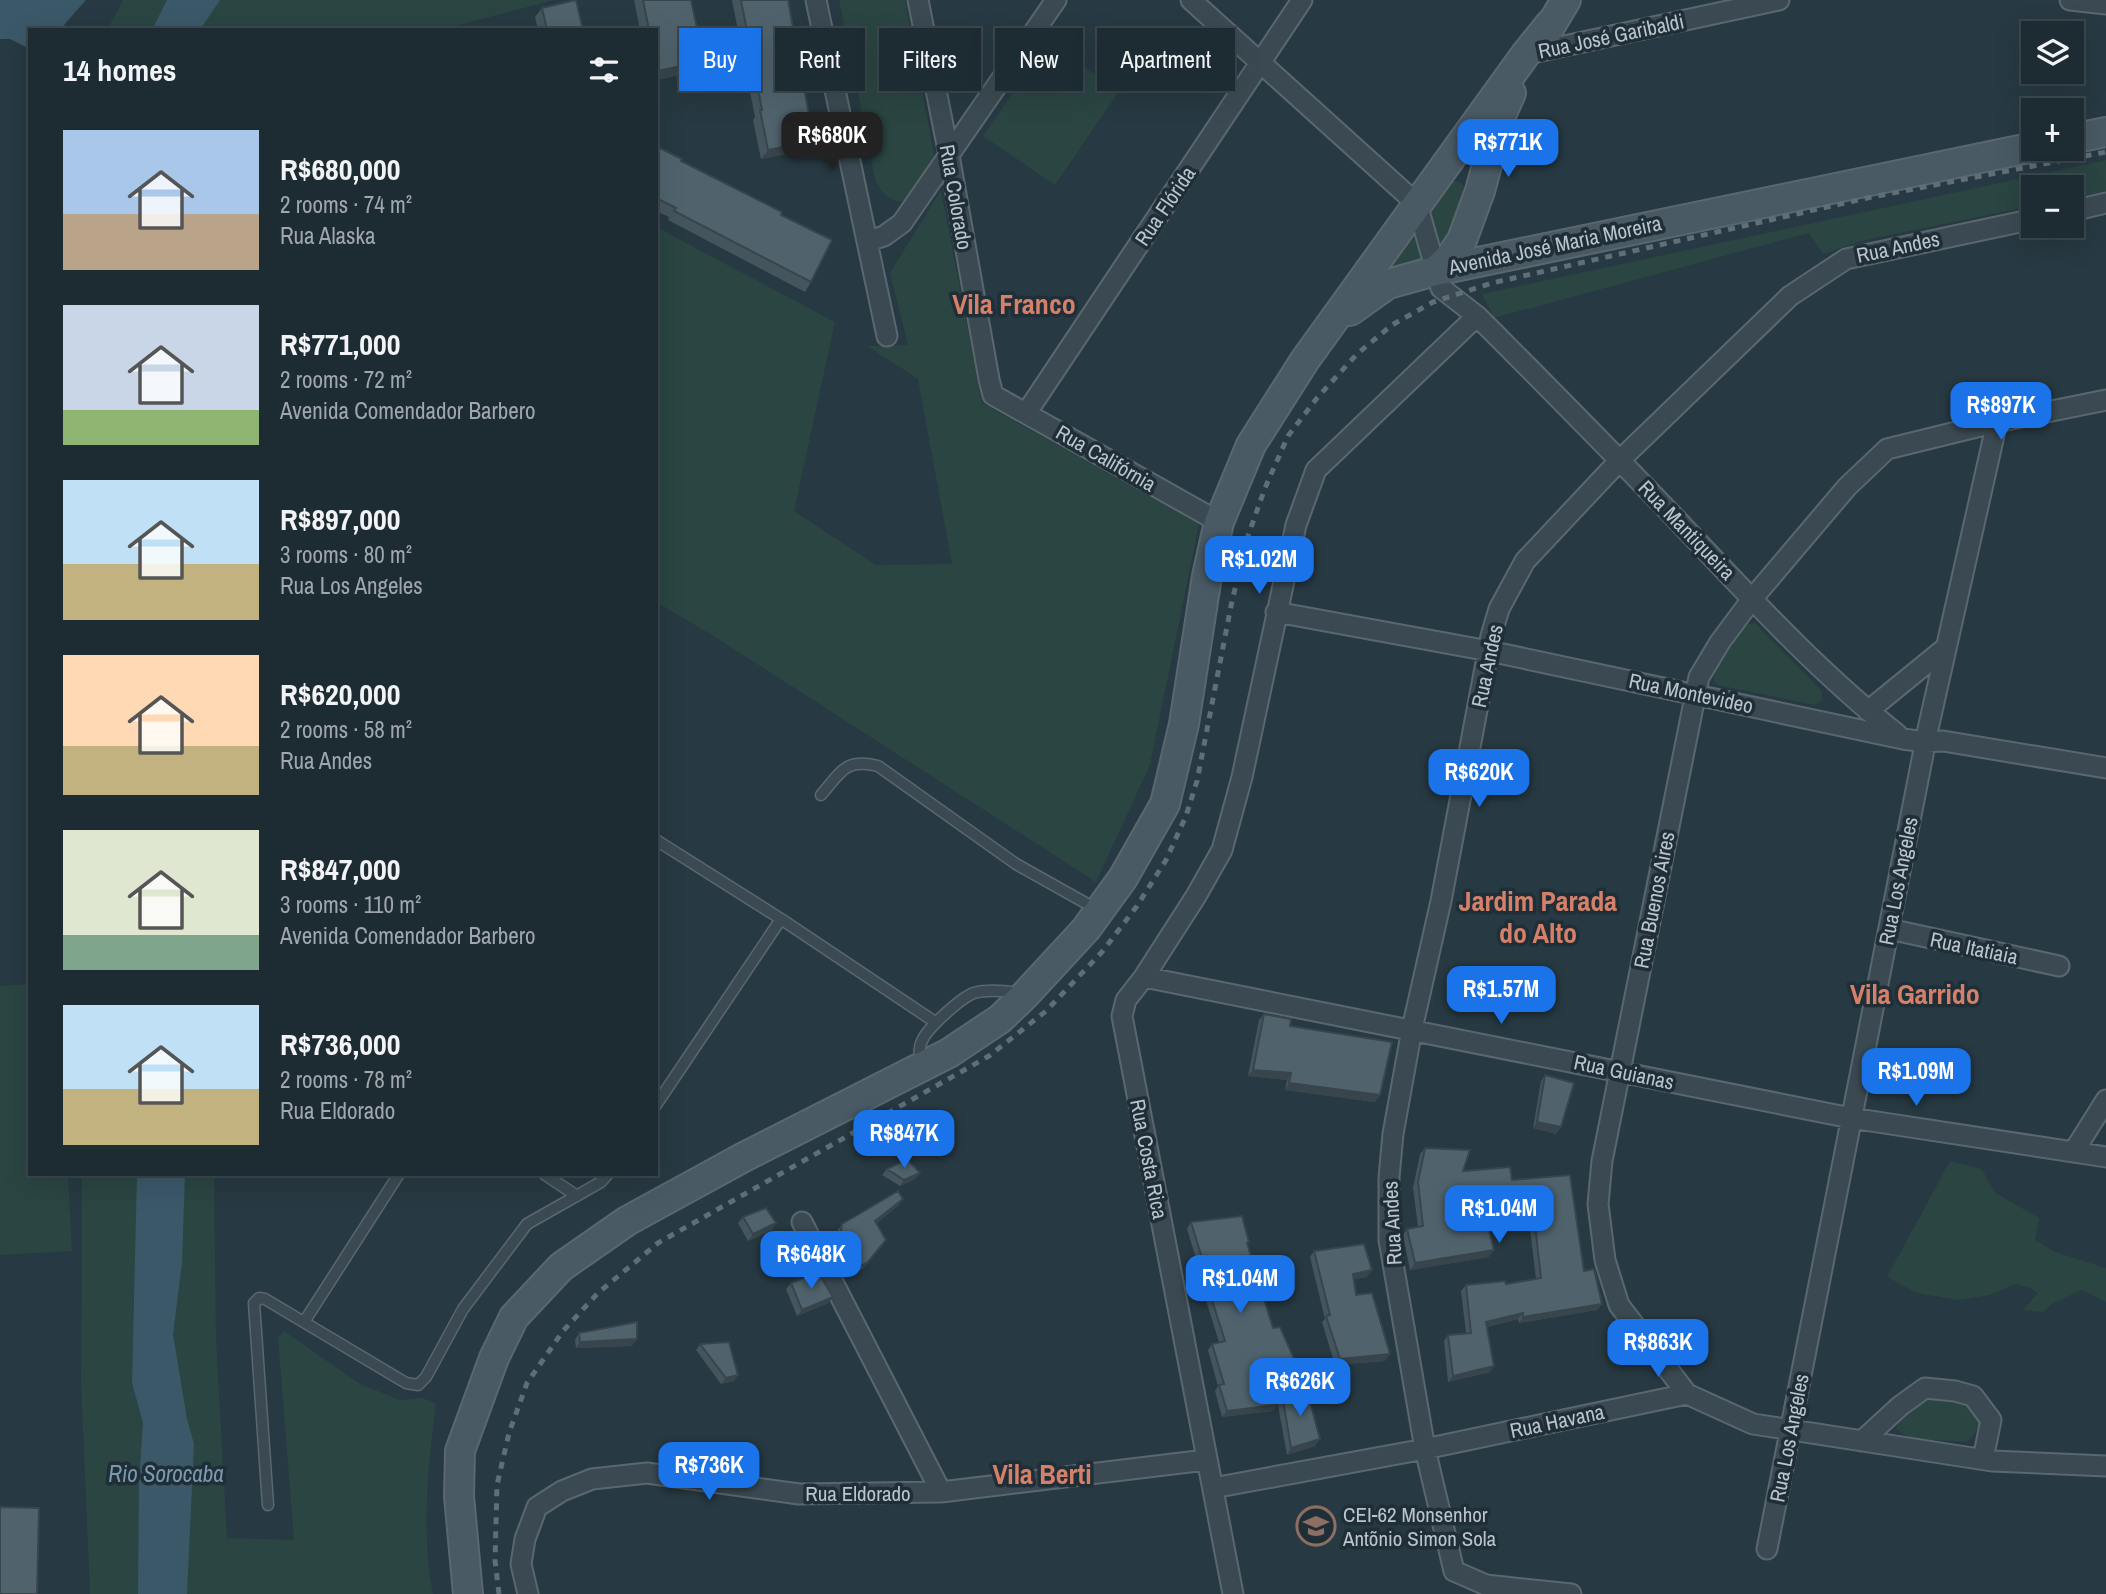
<!DOCTYPE html>
<meta charset="utf-8">
<style>
:root{--surface:#1d2b32;--page:#25333a;--text:#f1f3f6;--muted:#a0a7ac;--line:#3b474d;--accent:#1a73e8}
body{margin:0;font-family:"Archivo Narrow",sans-serif;background:var(--page);color:var(--text);height:100vh;display:flex;flex-direction:column;font-size:26px;white-space:nowrap}
*{box-sizing:border-box;margin:0}
p{font-size:23px;color:var(--muted)}
.icon{flex:none;width:38px;height:38px;fill:none;stroke:currentColor;stroke-width:2;stroke-linecap:round;stroke-linejoin:round}
.map{position:relative;flex:1;overflow:hidden}
.details{position:absolute;left:28px;top:28px;width:630px;height:1148px;display:flex;flex-direction:column;background:var(--surface);border-radius:0px;box-shadow:0 7px 28px #0002,0 0 0 2px var(--line)}
.details>*{flex:none}
.hud{position:absolute;left:679px;top:28px;width:665px;height:63px;display:flex;gap:14px}
.tools{position:absolute;left:2021px;top:21px;display:grid;gap:14px}
.tools a{display:grid;place-items:center;width:63px;height:63px;border-radius:0px;background:var(--surface);box-shadow:0 7px 28px #0002,0 0 0 2px var(--line);font-size:35px}
.price{position:absolute;translate:-50% -60px;padding:0 16px;border-radius:14px;background:var(--accent);color:#fff;font-size:23px;line-height:46px;filter:drop-shadow(0 2px 4px #0008)}
.price::after{content:'';position:absolute;left:50%;top:42px;width:21px;height:16px;margin-left:-10px;background:inherit;clip-path:polygon(0 0,100% 0,50% 100%)}
.price.on{background:#222;color:#fff}
ul{padding:0;list-style:none}
li{display:flex;align-items:center;gap:21px;height:175px;padding:0 35px}
li span{display:grid;place-items:center;flex:none;width:196px;height:140px;border-radius:0px;color:#555}
li>.icon{margin-inline-start:auto}
span .icon{width:84px;height:84px;fill:#fffc;stroke-width:1}
li b{font-size:30px}
h2{display:flex;justify-content:space-between;align-items:center;height:84px;padding:0 35px;font-size:30px}
.tag{padding:0 24px;border-radius:0px;background:var(--surface);box-shadow:0 7px 28px #0002,0 0 0 2px var(--line);font-size:24px;line-height:63px}
.tag.on{background:var(--accent);color:#fff}
.map>svg:first-child{display:block}
.green{fill:#2a4542}
.water{fill:#3b5869}
.lines{fill:none;stroke-linecap:round;stroke-linejoin:round}
.lane-casing{stroke:#5a676f;stroke-width:13}
.street-casing{stroke:#5a676f;stroke-width:23}
.secondary-casing{stroke:#5a676f;stroke-width:32}
.lane{stroke:#3b4a52;stroke-width:10}
.street{stroke:#3b4a52;stroke-width:19}
.secondary{stroke:#495a65;stroke-width:28}
.rail{stroke:#5e6f79;stroke-width:5;stroke-dasharray:7 7;stroke-linecap:butt}
.wall{fill:#45555e}
.shaded-wall{fill:#38454c}
.building{fill:#50636d;stroke:#38454c;stroke-width:2}
.labels{text-anchor:middle;dominant-baseline:central;stroke-width:7;stroke-linejoin:round;paint-order:stroke}
.street-label{font-size:21px;fill:#b9c4cc;stroke:#202f37}
.poi-label{font-size:21px;fill:#b9c4cc;stroke:#202f37;text-anchor:start}
.water-label{font-size:23px;font-style:italic;fill:#799bae;stroke:#202f37}
.district-label{font-size:28px;font-weight:bold;fill:#d5816a;stroke:#202f37}
</style>
<div class="map">
<svg width="2106" height="1594" viewBox="0 0 2106 1594">
<rect width="100%" height="100%" fill="#273942"/>
<path class="green" d="M123,0H554L456,26L453,30H107Z
M839,0H905L934,155L918,184L905,201C890,203 884,194 876,183Z
M1048,42L1119,91L1055,185L983,136Z
M2106,160V191L2072,198V187H2034L2033,206L1865,240L1823,254L1809,233L1494,318L1482,294Z
M1450,180L1460,182L1468,191L1447,248L1354,297Z
M941,190L982,403L1199,524L1150,765L1096,882L712,635L656,602V227L835,322L794,511L876,565L952,564L918,379L867,346L908,345L890,273Z
M1755,623L1822,691V700L1815,705L1717,685L1713,678L1727,646L1748,624Z
M30,984V1174H68L72,1251L0,1255V986Z
M1950,1161L1982,1169L1994,1192L2039,1218L2035,1240L2055,1252L2106,1268V1302L2082,1290L2053,1303L2043,1312L2023,1310L2038,1293L2028,1287L2016,1284L1990,1295L1958,1300L1917,1293L1887,1277Z
M82,1174H214L216,1339L227,1538L294,1540L278,1338L284,1331L360,1384L400,1400L423,1398L436,1404C428,1465 421,1534 433,1594H90L81,1383Z
M1944,1398L1973,1406L1981,1425L1967,1442L1912,1439L1896,1429C1906,1405 1920,1400 1944,1398Z"/>
<path class="water" d="M0,0H86L64,25L68,30H30V49L10,39H0Z
M167,0H220L200,30H152Z
M137,1174H185L182,1263L173,1334L187,1419L194,1444L187,1594H138L139,1483L143,1423L132,1383Z"/>
<g class="lines">
<g class="lane-casing">
<path id="lane" d="M821,795C841,772 845,758 878,766L1016,864L1098,910
M656,840L781,919L935,1022
M921,1063C920,1055 918,1048 922,1041C927,1028 962,997 974,993C988,989 1005,991 1018,993
M656,1105L781,919
M544,1174L577,1196
M304,1322L399,1174
M268,1505L254,1303L259,1298L265,1299L406,1383L418,1385L426,1377L463,1309L527,1224L601,1182L608,1174"/>
</g>
<g class="street-casing">
<path id="street" d="M816,0L887,336
M918,0L949,155L989,379L993,395L1219,522
M1191,0L1417,204L1441,288L1477,316L1316,470L1296,525L1242,777L1222,850L1196,896L1144,977L1126,1000L1122,1016L1233,1594
M2070,0L2106,4
M1527,54L1779,0
M2072,211L2106,203
M868,241L884,236L902,223L1056,0
M1477,316C1544,383 1611,451 1677,520C1747,594 1817,671 1897,734
M1027,412L1302,0
M1276,612L1489,651L1903,739L1925,742L1943,741L2106,768
M1868,711L1944,649
M1889,929L2059,966
M1144,977L1851,1118L2106,1157
M2074,1151L2106,1100
M802,1222L941,1492L1206,1460
M1687,1394L1619,1305L1605,1260L1598,1204L1602,1161L1699,677L1720,642L1752,599L1847,487L1887,449L1997,422L2106,400
M1862,1441L1900,1406L1925,1388L1955,1391L1973,1396L1991,1420L1983,1459
M1213,1488L1425,1449L1687,1394L1753,1424L1992,1461L2106,1466
M1767,1549L1928,729L1997,422
M528,1594L521,1564L525,1539L537,1507L562,1491L592,1479L647,1473L799,1494L941,1492
M1571,1594L1486,1585L1454,1571L1425,1449L1389,1240V1177L1393,1134L1412,1029L1441,901L1491,636L1499,609L1525,561L1620,460L1790,296L1846,259L2034,219"/>
</g>
<g class="secondary-casing">
<path id="secondary" d="M1542,40L1566,0
M2072,139L2106,132
M1435,271L1451,256L1462,240L1480,191L1499,120L1511,93
M1350,311L1388,284L1435,271L2034,147
M468,1594L459,1496L460,1451L494,1358L514,1317L561,1267L627,1221L744,1157L949,1053L1000,1019L1025,995L1086,929L1123,878L1165,804L1184,724L1207,576L1219,522L1251,445L1305,360L1525,55L1550,24"/>
</g>
<use href="#lane" class="lane"/>
<use href="#street" class="street"/>
<use href="#secondary" class="secondary"/>
<path class="rail" d="M499,1594L495,1560L497,1485L509,1433L527,1383L563,1331L598,1293L658,1243L989,1056L1046,1011L1102,952L1137,906L1166,860L1186,816L1197,781L1232,601L1248,536L1265,488L1288,436L1317,398L1357,354L1392,325L1433,302L1492,283L1867,198L2106,152"/>
</g>
<path class="wall" d="M634,0H691L704,61L698,71L656,80V30H640Z
M732,0H788L814,141L807,150L761,159L753,120L755,117Z
M542,8L583,30H538L535,17Z
M656,146L681,161L781,215L811,282L805,292L668,220L669,217L656,211Z
M1264,1014L1290,1026L1380,1095L1375,1102L1285,1090L1287,1080L1248,1076L1259,1020Z
M1545,1075L1556,1134L1533,1128L1541,1081Z
M1425,1148L1463,1171L1512,1180L1570,1175L1584,1271L1602,1304L1597,1310L1519,1323L1518,1319L1487,1327L1490,1372L1448,1382L1444,1341L1448,1335L1466,1333L1461,1291L1466,1285L1506,1284L1536,1279L1527,1204L1485,1214L1489,1257L1410,1270L1403,1235L1407,1229L1418,1227L1413,1188L1420,1154Z
M887,1169L915,1179L900,1186L882,1175Z
M899,1205L876,1223L881,1246L863,1269L848,1275L834,1251L838,1230L842,1224Z
M743,1217L772,1230L748,1241L738,1223Z
M1191,1222L1249,1242L1247,1245L1273,1328L1296,1363L1292,1369L1268,1371L1277,1405L1273,1411L1222,1417L1215,1391L1218,1386L1208,1350L1212,1344L1219,1342L1195,1265L1197,1262L1187,1229Z
M1314,1251L1367,1277L1354,1279L1356,1295L1385,1361L1335,1365L1322,1322L1325,1319L1310,1257Z
M791,1283L828,1303L797,1316L786,1289Z
M579,1333L632,1346L576,1348L575,1340Z
M700,1344L738,1375L734,1381L721,1384L696,1350Z
M1282,1394L1315,1446L1287,1455L1277,1400Z"/>
<path class="shaded-wall" d="M704,61L698,71L656,80V74L658,71Z
M814,141L807,150L761,159L768,150Z
M1253,1070L1291,1073L1287,1080L1248,1076Z
M1289,1083L1380,1095L1375,1102L1285,1090Z
M1537,1122L1561,1127L1556,1134L1533,1128Z
M920,1173L915,1179L900,1186L904,1180Z
M1532,1198L1527,1204L1479,1216L1484,1209Z
M903,1199L899,1205L871,1228L875,1221Z
M776,1223L772,1230L748,1241L753,1234Z
M886,1240L863,1269L848,1275L853,1269Z
M1494,1250L1489,1257L1410,1270L1415,1263Z
M1372,1270L1367,1277L1349,1280L1353,1274Z
M833,1297L828,1303L797,1316L802,1310Z
M1602,1304L1597,1310L1519,1323L1523,1317Z
M1523,1313L1518,1319L1482,1328L1486,1322Z
M637,1339L632,1346L576,1348L580,1342Z
M1390,1354L1385,1361L1335,1365L1340,1359Z
M1296,1363L1292,1369L1261,1372L1266,1365Z
M1494,1366L1490,1372L1448,1382L1453,1376Z
M738,1375L734,1381L721,1384L726,1378Z
M1277,1405L1273,1411L1222,1417L1227,1411Z
M1320,1439L1315,1446L1287,1455L1291,1448Z"/>
<path class="building" d="M576,0L583,30H547L542,8Z
M643,0H691L704,61L658,71L656,63V30H649Z
M741,0H788L814,141L768,150L760,110H762Z
M656,146L682,159L681,161L782,212L781,215L832,240L811,282L674,211L676,208L656,198Z
M1264,1014L1291,1019L1290,1026L1392,1042L1380,1095L1289,1083L1291,1073L1253,1070Z
M1545,1075L1574,1083L1561,1127L1537,1122Z
M1425,1148L1470,1150L1463,1171L1510,1167L1512,1180L1570,1175L1584,1271L1594,1269L1602,1304L1523,1317V1313L1486,1322L1494,1366L1453,1376L1448,1335L1471,1333L1466,1285L1505,1281L1506,1284L1541,1278L1532,1198L1484,1209L1494,1250L1415,1263L1407,1229L1423,1226L1418,1182Z
M907,1159L920,1173L904,1180L887,1169Z
M898,1191L903,1199L875,1221L886,1240L867,1263L853,1269L839,1244L842,1224Z
M766,1208L776,1223L753,1234L743,1217Z
M1242,1216L1249,1242L1247,1243L1273,1328L1280,1327L1296,1363L1266,1365L1277,1405L1227,1411L1219,1385L1224,1384L1212,1344L1225,1341L1199,1259L1202,1258L1191,1222Z
M1364,1244L1372,1270L1353,1274L1356,1295L1372,1293L1390,1354L1340,1359L1326,1316L1330,1315L1314,1251Z
M818,1272L833,1297L802,1310L791,1283Z
M637,1322V1339L580,1342L579,1333Z
M729,1342L738,1375L726,1378L700,1344Z
M1306,1387L1320,1439L1291,1448L1282,1394Z
M0,1507L39,1508L37,1594H0Z"/>
<defs>
<g id="school-ring" transform="scale(2.0125)"><circle r="9.5" fill="#202f37" stroke="#8d6e63" stroke-width="1.5"/><path d="M0-5L7-2L0 1L-7-2ZM-4 1L0 2.5L4 1V4Q0 6-4 4Z" fill="#8d6e63"/></g>
</defs>
<g fill-rule="evenodd">
<use href="#school-ring" x="1316" y="1526"/>
</g>
<g class="labels">
<g class="street-label">
<text transform="translate(1611 36) rotate(-12)">Rua José Garibaldi</text>
<text transform="translate(956 197) rotate(80)">Rua Colorado</text>
<text transform="translate(1165 206) rotate(-56)">Rua Flórida</text>
<text transform="translate(1555 245) rotate(-12)">Avenida José Maria Moreira</text>
<text transform="translate(1898 247) rotate(-12)">Rua Andes</text>
<text transform="translate(1106 458) rotate(30)">Rua Califórnia</text>
<text transform="translate(1687 530) rotate(46)">Rua Mantiqueira</text>
<text transform="translate(1487 666) rotate(-78)">Rua Andes</text>
<text transform="translate(1691 693) rotate(12)">Rua Montevideo</text>
<text transform="translate(1898 881) rotate(-79)">Rua Los Angeles</text>
<text transform="translate(1654 900) rotate(-79)">Rua Buenos Aires</text>
<text transform="translate(1974 948) rotate(12)">Rua Itatiaia</text>
<text transform="translate(1624 1072) rotate(12)">Rua Guianas</text>
<text transform="translate(1149 1159) rotate(79)">Rua Costa Rica</text>
<text transform="translate(1392 1223) rotate(-93)">Rua Andes</text>
<text transform="translate(1557 1421) rotate(-12)">Rua Havana</text>
<text transform="translate(1789 1438) rotate(-79)">Rua Los Angeles</text>
<text x="858" y="1493">Rua Eldorado</text>
</g>
<g class="poi-label">
<text x="1343" y="1514">CEI-62 Monsenhor<tspan x="1343" dy="24">Antõnio Simon Sola</tspan></text>
</g>
<g class="water-label">
<text x="166" y="1473">Rio Sorocaba</text>
</g>
<g class="district-label">
<text x="1014" y="304">Vila Franco</text>
<text x="1538" y="901">Jardim Parada<tspan x="1538" dy="32">do Alto</tspan></text>
<text x="1915" y="994">Vila Garrido</text>
<text x="1042" y="1474">Vila Berti</text>
</g>
</g>
</svg>
<div class="tools">
<a><svg class="icon" aria-label="layers" viewBox="0 0 24 24"><path d="M12 4l9 5-9 5-9-5zM3 14l9 5 9-5"/></svg></a>
<a>+</a>
<a>−</a>
</div>
<b class="price on" style="left:832px;top:172px">R$680K</b>
<b class="price" style="left:1508px;top:179px">R$771K</b>
<b class="price" style="left:2001px;top:442px">R$897K</b>
<b class="price" style="left:1259px;top:596px">R$1.02M</b>
<b class="price" style="left:1479px;top:809px">R$620K</b>
<b class="price" style="left:1501px;top:1026px">R$1.57M</b>
<b class="price" style="left:1916px;top:1108px">R$1.09M</b>
<b class="price" style="left:904px;top:1170px">R$847K</b>
<b class="price" style="left:1499px;top:1245px">R$1.04M</b>
<b class="price" style="left:811px;top:1291px">R$648K</b>
<b class="price" style="left:1240px;top:1315px">R$1.04M</b>
<b class="price" style="left:1658px;top:1379px">R$863K</b>
<b class="price" style="left:1300px;top:1418px">R$626K</b>
<b class="price" style="left:709px;top:1502px">R$736K</b>
<div class="hud">
<a class="tag on">Buy</a>
<a class="tag">Rent</a>
<a class="tag">Filters</a>
<a class="tag">New</a>
<a class="tag">Apartment</a>
</div>
<section class="details">
<h2>14 homes<svg class="icon" aria-label="filters" viewBox="0 0 24 24"><path d="M4 7h16M4 17h16"/><circle cx="9" cy="7" r="2"/><circle cx="15" cy="17" r="2"/></svg></h2>
<ul>
<li><span style="background:linear-gradient(#a9c7e8 60%,#b9a48a 0)"><svg class="icon" aria-label="home" viewBox="0 0 24 24"><path d="M3 11l9-7 9 7M6 9v11h12V9"/></svg></span><div><b>R$680,000</b><p>2 rooms · 74 m²</p><p>Rua Alaska</p></div></li>
<li><span style="background:linear-gradient(#c9d6e8 75%,#8fb573 0)"><svg class="icon" aria-label="home" viewBox="0 0 24 24"><path d="M3 11l9-7 9 7M6 9v11h12V9"/></svg></span><div><b>R$771,000</b><p>2 rooms · 72 m²</p><p>Avenida Comendador Barbero</p></div></li>
<li><span style="background:linear-gradient(#bfe0f5 60%,#c2b280 0)"><svg class="icon" aria-label="home" viewBox="0 0 24 24"><path d="M3 11l9-7 9 7M6 9v11h12V9"/></svg></span><div><b>R$897,000</b><p>3 rooms · 80 m²</p><p>Rua Los Angeles</p></div></li>
<li><span style="background:linear-gradient(#ffd9b3 65%,#c2b280 0)"><svg class="icon" aria-label="home" viewBox="0 0 24 24"><path d="M3 11l9-7 9 7M6 9v11h12V9"/></svg></span><div><b>R$620,000</b><p>2 rooms · 58 m²</p><p>Rua Andes</p></div></li>
<li><span style="background:linear-gradient(#dfe7d0 75%,#7fa58c 0)"><svg class="icon" aria-label="home" viewBox="0 0 24 24"><path d="M3 11l9-7 9 7M6 9v11h12V9"/></svg></span><div><b>R$847,000</b><p>3 rooms · 110 m²</p><p>Avenida Comendador Barbero</p></div></li>
<li><span style="background:linear-gradient(#bfe0f5 60%,#c2b280 0)"><svg class="icon" aria-label="home" viewBox="0 0 24 24"><path d="M3 11l9-7 9 7M6 9v11h12V9"/></svg></span><div><b>R$736,000</b><p>2 rooms · 78 m²</p><p>Rua Eldorado</p></div></li>
</ul>
</section>
</div>
